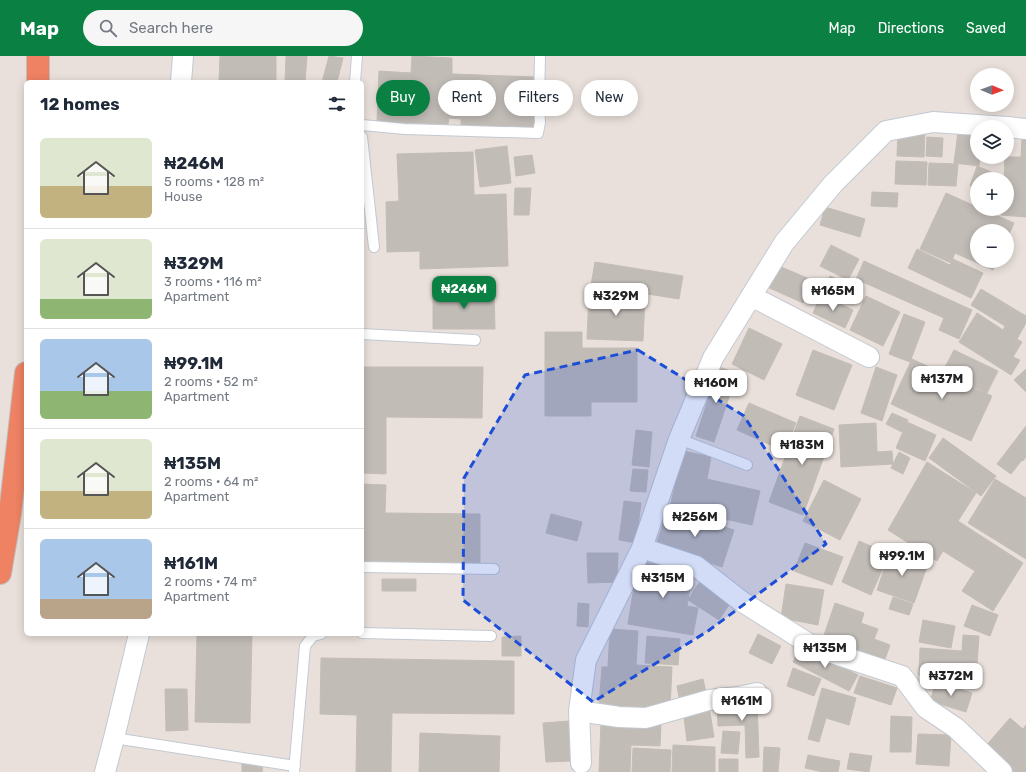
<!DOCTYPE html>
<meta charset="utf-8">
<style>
:root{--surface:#fff;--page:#f6f6f7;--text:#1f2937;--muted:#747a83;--line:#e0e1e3;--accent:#0b8043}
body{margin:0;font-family:Rubik,sans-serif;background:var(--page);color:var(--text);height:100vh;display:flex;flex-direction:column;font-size:15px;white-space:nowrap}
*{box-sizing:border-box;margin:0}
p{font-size:13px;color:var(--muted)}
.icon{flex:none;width:22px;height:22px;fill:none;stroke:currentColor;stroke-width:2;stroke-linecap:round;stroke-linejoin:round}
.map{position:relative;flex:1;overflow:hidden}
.side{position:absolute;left:24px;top:24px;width:340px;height:556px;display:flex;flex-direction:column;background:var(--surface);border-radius:6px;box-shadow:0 2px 10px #0003}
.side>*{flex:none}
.top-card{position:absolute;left:376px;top:24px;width:380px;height:36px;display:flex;gap:8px}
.needle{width:26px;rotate:91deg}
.fabs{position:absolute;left:970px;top:12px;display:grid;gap:8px}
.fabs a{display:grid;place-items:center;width:44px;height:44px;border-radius:50%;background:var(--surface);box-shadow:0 2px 10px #0003;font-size:20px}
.price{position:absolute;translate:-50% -34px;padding:0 9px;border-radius:8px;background:#fff;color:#222;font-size:13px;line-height:26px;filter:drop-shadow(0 1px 2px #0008)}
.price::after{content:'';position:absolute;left:50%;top:24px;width:12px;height:9px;margin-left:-6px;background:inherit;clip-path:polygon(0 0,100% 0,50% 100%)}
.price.selected{background:var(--accent);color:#fff}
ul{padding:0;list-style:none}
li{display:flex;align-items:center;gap:12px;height:100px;padding:0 16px}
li+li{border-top:1px solid var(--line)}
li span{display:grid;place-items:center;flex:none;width:112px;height:80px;border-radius:6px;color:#555}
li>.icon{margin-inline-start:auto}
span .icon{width:48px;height:48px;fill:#fffc;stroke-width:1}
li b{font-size:17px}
h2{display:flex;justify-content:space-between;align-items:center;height:48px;padding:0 16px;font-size:17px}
.chip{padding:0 14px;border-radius:18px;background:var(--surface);box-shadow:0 2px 10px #0003;font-size:14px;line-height:36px}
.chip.selected{background:var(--accent);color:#fff}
header{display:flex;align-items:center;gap:24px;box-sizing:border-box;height:56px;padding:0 20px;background:var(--accent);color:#fff}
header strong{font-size:19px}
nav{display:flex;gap:22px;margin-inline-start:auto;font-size:14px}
.search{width:280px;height:36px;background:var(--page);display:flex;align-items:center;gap:10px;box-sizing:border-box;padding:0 14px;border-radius:22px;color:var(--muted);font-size:15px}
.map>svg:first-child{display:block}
.building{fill:#c2bcb7;stroke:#c4bcb5}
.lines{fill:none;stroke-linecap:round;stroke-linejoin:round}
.service-casing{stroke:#c3c9d1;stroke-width:12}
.minor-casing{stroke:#c3c9d1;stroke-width:22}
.motorway-casing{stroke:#bebebe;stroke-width:24}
.service{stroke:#fff;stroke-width:10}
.minor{stroke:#fff;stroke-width:20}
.motorway{stroke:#ee8262;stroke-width:22}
.marked{fill:#1d4ed8;fill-opacity:0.2;stroke:#1d4ed8;stroke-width:3;stroke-dasharray:8 5;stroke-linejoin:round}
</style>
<header>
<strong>Map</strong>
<div class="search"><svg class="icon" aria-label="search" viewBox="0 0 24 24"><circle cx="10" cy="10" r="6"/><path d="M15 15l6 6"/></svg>Search here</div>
<nav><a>Map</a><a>Directions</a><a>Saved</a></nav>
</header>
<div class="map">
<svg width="1026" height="716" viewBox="0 0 1026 716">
<rect width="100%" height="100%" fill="#e9e0db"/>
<path class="building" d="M220,0H276V26H219Z
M286,0H307L305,26H285Z
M329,0L343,2L337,26H322Z
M412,0L452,2V18L536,21L534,72L461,69V63L449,62L448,68L377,66L379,15L411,17Z
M898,74L925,75L924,101L897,100Z
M958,76L977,78V101H980L979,110L954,107Z
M927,81L943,82L942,101L926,100Z
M1022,81L1026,82V161L1001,159L1002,153H1007V123H1004L1005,101H1021Z
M507,90L511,127L480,131L475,94Z
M473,96L474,139L506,138L508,210L420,213V195L387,196L386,146L399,145L397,98Z
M532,99L535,117L516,120L514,101Z
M896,105L927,106L926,129L895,128Z
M929,107L958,108L956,130L928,129Z
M977,110L996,118L994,123H977V133L970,130Z
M515,132H531L529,159H514Z
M872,136L898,137L897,151L871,150Z
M946,137L977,151V153H982L1014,167L1007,183V175H977V205H997L993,214L955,197L951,207L920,193Z
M825,151L865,163L860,181L820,169Z
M831,189L859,203L848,224L820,210Z
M917,193L950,209L953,203L983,217L971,242L908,212Z
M864,205L972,254L959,283L939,274L944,262L856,223Z
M595,206L683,220L679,243L591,229Z
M772,207L821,228L816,241L807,237L803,247L763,229Z
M830,220L843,226L835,245L822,239Z
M981,233L1026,260V267L1017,283L1022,286L1013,301L1020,304L1011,319L959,286L977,257L1003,274L1005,270L971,249Z
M433,235H494L495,273H433Z
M589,237L645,240L643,285L587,283Z
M821,239L853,254L845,272L813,257Z
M866,240L900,256L883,290L850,274Z
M904,258L925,266L910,306L889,298Z
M749,272L782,288L764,324L732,308Z
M545,276H582V292H637V346H591V360H545Z
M813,294L852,309L834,354L796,339Z
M954,294L998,315L987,337L943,315Z
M912,303L992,340L971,385L891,348Z
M362,311H483L482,362L386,361V418L362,417Z
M719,311L737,317L714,386L696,380Z
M876,311L897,319L882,365L861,357Z
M1026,313V336L1014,324Z
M749,347L796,367L784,395L737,374Z
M892,357L908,364L902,376L886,368Z
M800,360L834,373L803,459L769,446Z
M907,366L936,379L925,405L896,392Z
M876,367L877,396L892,395L893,408L841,411L839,369Z
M1026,370V401L1023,405L1022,404L1011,418L997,408Z
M636,374L652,376L649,411L632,409Z
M943,382L996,420L981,440L929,402Z
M683,395L711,401L707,423L760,435L752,469L670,451Z
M899,396L910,402L903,418L891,412Z
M927,406L976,437L958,465L1023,507L993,555L962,535L975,515L943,495L937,505L888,474Z
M633,413L648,414L646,436L630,435Z
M995,423L1026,442V503L968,467Z
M824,424L861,443L840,484L803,465Z
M362,428L386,429L385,457L480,458V507L362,505Z
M624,445L641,447L636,487L619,484Z
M668,453L734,474L722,511L656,489Z
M551,458L582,466L577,485L546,477Z
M859,485L889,498L871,539L842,526Z
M805,487L843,501L832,529L794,515Z
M890,495L928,508L914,547L877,534Z
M587,497H618L617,526L588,527Z
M638,505L693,515L687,550L698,552L693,579L628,568Z
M382,523H416V535H382Z
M701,524L732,544L719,564L688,544Z
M786,528L824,534L818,569L781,562Z
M893,541L913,548L909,559L889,553Z
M578,547L589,548L588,571L577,570Z
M835,547L864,557L861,567L878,573L874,583L890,589L884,606L822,585Z
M972,549L998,559L990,580L964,570Z
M923,564L955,570L951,592L919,586Z
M610,573L638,575L636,609L672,611L670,653L599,649L602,611H608Z
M197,578H252L250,667L195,666Z
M758,578L781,590L772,608L749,597Z
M963,579L979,580L976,623L919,619L920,592L962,595Z
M521,580V600H502V581Z
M647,580L680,583L678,609L645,607Z
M801,590L858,619L849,635L793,606Z
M321,602L514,605V658L392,657L391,716H356L357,659L320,658Z
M793,612L821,623L814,640L787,630Z
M860,620L897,632L891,649L854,637Z
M703,623L707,640L680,646L677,630Z
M936,626L972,637L966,656L930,645Z
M822,632L856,642L849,669L826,662L819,686L808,683Z
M165,633H187L188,674L166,675Z
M757,644L759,701L746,702L745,669L718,670L717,646Z
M709,650L714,681L687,685L683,654Z
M891,660L912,661L911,696H890Z
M1010,662L1023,673L1026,669V716H1012L984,692Z
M569,665L572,705L546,706L543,667Z
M601,666L661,668L660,690L631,689L630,716H599Z
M723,675L740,676L738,698L721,697Z
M420,677L500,680L499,716H419Z
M918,678L951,679L949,710L916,708Z
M673,689L715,691V716H672Z
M764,691L780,692L778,716H763Z
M633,692L671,694L670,716H632Z
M850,697L872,700L869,716L847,713Z
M808,699L840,705L838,716H823L805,712Z
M719,703H738V716H719Z
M242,707H263L262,716H242Z"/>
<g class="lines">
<g class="service-casing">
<path id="service" d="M355,26L357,0
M362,69L405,73L538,77L540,66L539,48L540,0
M362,81L374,191
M362,278L475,284
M679,383L747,409
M362,511L494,513
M362,577L491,580
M114,682L295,710
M294,716L305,590L313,580L321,578"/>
</g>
<g class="minor-casing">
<path id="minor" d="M181,26L183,0
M1007,71L1026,73
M751,240L869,301
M579,655L619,661L646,662L709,644L738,641L757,637
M581,707L579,655L586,604L642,492
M105,716L114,682L139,578
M1002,716L956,672L926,652L902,620L814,591L741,545L696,510L642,492L679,383L713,302L784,187L833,128L886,75L933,66L1007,71"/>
</g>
<g class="motorway-casing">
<path id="motorway" d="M38,0V26
M0,517L10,458L26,317"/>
</g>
<use href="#service" class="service"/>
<use href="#minor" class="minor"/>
<use href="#motorway" class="motorway"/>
</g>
<path class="marked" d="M638,294L744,360L826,488L708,575L593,646L463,544L464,422L525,319Z"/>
</svg>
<div class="fabs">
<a><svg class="needle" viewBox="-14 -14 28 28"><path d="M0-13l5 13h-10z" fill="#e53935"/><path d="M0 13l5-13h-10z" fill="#747a83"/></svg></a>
<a><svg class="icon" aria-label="layers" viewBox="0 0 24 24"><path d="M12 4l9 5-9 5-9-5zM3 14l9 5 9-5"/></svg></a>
<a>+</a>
<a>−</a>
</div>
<b class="price selected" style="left:464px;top:254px">₦246M</b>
<b class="price" style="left:833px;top:256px">₦165M</b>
<b class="price" style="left:616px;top:261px">₦329M</b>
<b class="price" style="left:942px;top:344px">₦137M</b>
<b class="price" style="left:716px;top:348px">₦160M</b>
<b class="price" style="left:802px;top:410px">₦183M</b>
<b class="price" style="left:695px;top:482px">₦256M</b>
<b class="price" style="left:902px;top:521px">₦99.1M</b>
<b class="price" style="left:663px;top:543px">₦315M</b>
<b class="price" style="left:825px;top:613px">₦135M</b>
<b class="price" style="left:951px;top:641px">₦372M</b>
<b class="price" style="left:742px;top:666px">₦161M</b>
<div class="top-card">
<a class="chip selected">Buy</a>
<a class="chip">Rent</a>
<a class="chip">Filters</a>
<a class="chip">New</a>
</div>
<section class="side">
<h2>12 homes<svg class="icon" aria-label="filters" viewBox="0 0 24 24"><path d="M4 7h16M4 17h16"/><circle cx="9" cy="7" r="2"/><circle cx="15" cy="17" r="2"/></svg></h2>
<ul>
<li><span style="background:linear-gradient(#dfe7d0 60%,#c2b280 0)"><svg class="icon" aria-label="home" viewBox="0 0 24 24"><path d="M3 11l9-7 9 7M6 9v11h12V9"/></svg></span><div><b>₦246M</b><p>5 rooms · 128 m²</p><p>House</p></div></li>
<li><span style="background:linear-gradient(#dfe7d0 75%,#8fb573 0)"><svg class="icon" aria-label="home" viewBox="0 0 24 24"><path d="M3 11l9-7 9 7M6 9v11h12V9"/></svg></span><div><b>₦329M</b><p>3 rooms · 116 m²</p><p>Apartment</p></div></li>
<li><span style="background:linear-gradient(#a9c7e8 65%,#8fb573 0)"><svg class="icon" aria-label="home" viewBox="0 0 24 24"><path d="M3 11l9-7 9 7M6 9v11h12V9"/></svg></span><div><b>₦99.1M</b><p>2 rooms · 52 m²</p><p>Apartment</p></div></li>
<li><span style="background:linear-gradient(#dfe7d0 65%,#c2b280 0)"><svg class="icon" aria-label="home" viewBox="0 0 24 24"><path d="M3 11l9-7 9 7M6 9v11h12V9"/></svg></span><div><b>₦135M</b><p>2 rooms · 64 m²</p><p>Apartment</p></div></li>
<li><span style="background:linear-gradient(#a9c7e8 75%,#b9a48a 0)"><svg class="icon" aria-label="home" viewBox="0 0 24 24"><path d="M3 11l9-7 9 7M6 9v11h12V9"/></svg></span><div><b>₦161M</b><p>2 rooms · 74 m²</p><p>Apartment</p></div></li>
</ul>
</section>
</div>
